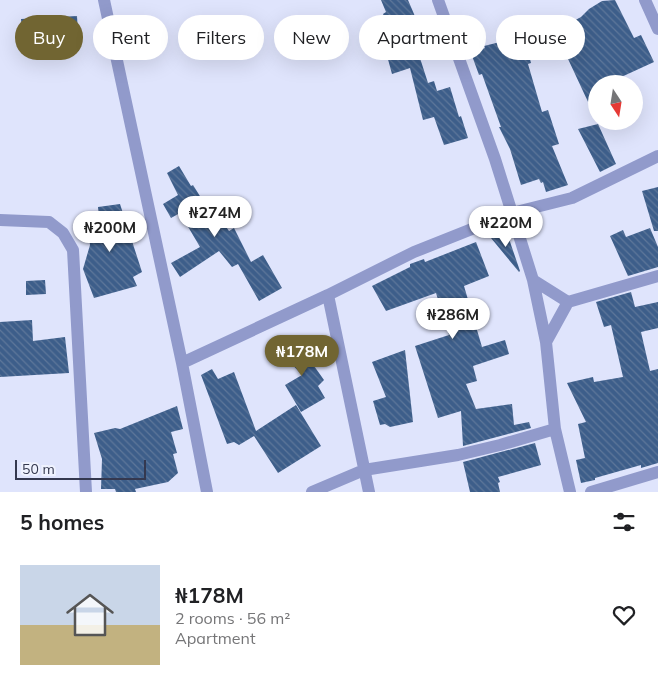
<!DOCTYPE html>
<meta charset="utf-8">
<style>
:root{--surface:#fff;--page:#f2f2f2;--text:#202124;--muted:#757577;--line:#e0e0e0;--accent:#716532}
body{margin:0;font-family:Mulish,sans-serif;background:var(--page);color:var(--text);height:100vh;display:flex;flex-direction:column;font-size:19px;white-space:nowrap}
*{box-sizing:border-box;margin:0}
p{font-size:16px;color:var(--muted)}
.icon{flex:none;width:28px;height:28px;fill:none;stroke:currentColor;stroke-width:2;stroke-linecap:round;stroke-linejoin:round}
.map{position:relative;height:492px;overflow:hidden}
.details{display:flex;flex-direction:column;background:var(--surface);flex:1}
.details>*{flex:none}
.hud{position:absolute;left:15px;top:15px;width:629px;height:45px;display:flex;gap:10px}
.needle{width:32px;rotate:168deg}
.fabs{position:absolute;left:588px;top:75px;display:grid;gap:10px}
.fabs a{display:grid;place-items:center;width:55px;height:55px;border-radius:50%;background:var(--surface);box-shadow:0 5px 20px #0002;font-size:25px}
.scale{position:absolute;left:15px;bottom:12px;width:131px;box-sizing:border-box;padding-left:5px;border:2px solid #34384f;border-top:0;font-size:14px;line-height:18px;white-space:nowrap;color:#34384f;-webkit-text-stroke:4px #eff2fe;paint-order:stroke}
.price{position:absolute;translate:-50% -42px;padding:0 11px;border-radius:18px;background:#fff;color:#222;font-size:16px;line-height:32px;filter:drop-shadow(0 1px 2px #0008)}
.price::after{content:'';position:absolute;left:50%;top:30px;width:15px;height:11px;margin-left:-8px;background:inherit;clip-path:polygon(0 0,100% 0,50% 100%)}
.price.selected{background:var(--accent);color:#fff}
ul{padding:0;list-style:none}
li{display:flex;align-items:center;gap:15px;height:125px;padding:0 20px}
li+li{border-top:1px solid var(--line)}
li span{display:grid;place-items:center;flex:none;width:140px;height:100px;border-radius:0px;color:#555}
li>.icon{margin-inline-start:auto}
span .icon{width:60px;height:60px;fill:#fffc;stroke-width:1}
li b{font-size:21px}
h2{display:flex;justify-content:space-between;align-items:center;height:60px;padding:0 20px;font-size:21px}
.chip{padding:0 18px;border-radius:22px;background:var(--surface);box-shadow:0 5px 20px #0002;font-size:18px;line-height:45px}
.chip.selected{background:var(--accent);color:#fff}
.map>svg:first-child{display:block}
.building{fill:url(#building-back-hatch)}
.lines{fill:none;stroke-linecap:round;stroke-linejoin:round}
.street{stroke:#919acb;stroke-width:12}
</style>
<div class="map">
<svg width="658" height="492" viewBox="0 0 658 492">
<defs>
<pattern id="building-back-hatch" width="6" height="6" patternUnits="userSpaceOnUse" patternTransform="scale(1.25)"><rect width="6" height="6" fill="#3d5e8a"/><path d="M-1 5l2 2M0 0l6 6M5-1l2 2" fill="none" stroke="#5e779a"/></pattern>
</defs>
<rect width="100%" height="100%" fill="#dfe4fc"/>
<path class="building" d="M381,0H408L420,28L393,39L383,14L386,12Z
M615,0L634,38L641,35L654,62L606,84H596V119L555,31L581,17L589,9L602,1Z
M77,16L79,51L23,55L21,19Z
M412,33L428,83L434,81L437,91L450,87L459,117L461,116L468,138L444,145L434,117L423,120L410,68L392,74L386,52L394,50L406,52L402,36Z
M524,36L531,63L528,64L542,112L548,110L559,144L552,146L568,185L546,192L543,182L541,183L539,179L521,185L510,149L499,127H501L482,74L479,75L471,53L485,48L484,46Z
M598,124L616,164L600,172L578,129Z
M179,166L191,186L193,185L203,201L207,199L229,231L234,228L251,262L263,255L282,288L259,301L238,264L232,267L219,251L180,277L171,263L200,247L180,213L171,218L163,204L178,195L167,173Z
M658,187V231H654L642,191Z
M120,204L142,272L133,277L137,286L94,298L83,269L90,245L87,219L99,218L98,207Z
M650,228L658,247V267L628,276L610,236L623,230L626,237Z
M507,233L520,271L519,272L491,238Z
M476,242L489,276L464,286L482,347L505,340L509,354L473,366L477,381L466,384L476,409L512,404L514,425L529,422L531,428L463,446L461,411L438,418L415,346L449,335L436,293L386,311L372,286L410,267V264L424,259L425,262Z
M45,280L46,294L26,295V281Z
M631,292L635,307L658,302V328L641,332L650,371L658,369V463L641,468V465L595,478V480L581,483L576,460L585,458L578,424L586,422L567,383L593,377L594,382L623,377L611,325L604,327L596,302Z
M32,320L33,341L65,337L69,373L0,377V322Z
M286,336L312,363L324,380L318,386L325,398L301,412L285,385L302,375L275,346Z
M405,350L413,422L390,427L385,424L380,425L373,401L386,397L372,362Z
M212,369L218,379L234,372L256,431L296,405L321,446L278,473L254,436L239,445L234,442L227,444L201,375Z
M177,406L183,429L171,432L177,453L173,454L178,473L168,482L135,489L136,492H116L115,489H101L102,459L94,433L115,428L120,429Z
M535,443L541,465L498,477L500,482L498,483L500,492H470L463,462Z"/>
<g class="lines">
<path class="street" d="M104,0L182,363L207,492
M438,0L495,159L533,280L546,342L555,429L570,492
M645,0L658,29
M0,220L49,222L63,233L73,250L86,492
M533,280L568,302
M328,295L369,492
M546,342L568,302L658,276
M182,363L328,295L414,252L512,213L572,198L658,156
M312,492L364,470L458,455L500,445L555,429
M591,492L658,472"/>
</g>
</svg>
<div class="fabs">
<a><svg class="needle" viewBox="-14 -14 28 28"><path d="M0-13l5 13h-10z" fill="#e53935"/><path d="M0 13l5-13h-10z" fill="#757577"/></svg></a>
</div>
<div class="scale">50 m</div>
<b class="price" style="left:215px;top:238px">₦274M</b>
<b class="price" style="left:506px;top:248px">₦220M</b>
<b class="price" style="left:110px;top:253px">₦200M</b>
<b class="price" style="left:453px;top:340px">₦286M</b>
<b class="price selected" style="left:302px;top:377px">₦178M</b>
<div class="hud">
<a class="chip selected">Buy</a>
<a class="chip">Rent</a>
<a class="chip">Filters</a>
<a class="chip">New</a>
<a class="chip">Apartment</a>
<a class="chip">House</a>
</div>
</div>
<section class="details">
<h2>5 homes<svg class="icon" aria-label="filters" viewBox="0 0 24 24"><path d="M4 7h16M4 17h16"/><circle cx="9" cy="7" r="2"/><circle cx="15" cy="17" r="2"/></svg></h2>
<ul>
<li><span style="background:linear-gradient(#c9d6e8 60%,#c2b280 0)"><svg class="icon" aria-label="home" viewBox="0 0 24 24"><path d="M3 11l9-7 9 7M6 9v11h12V9"/></svg></span><div><b>₦178M</b><p>2 rooms · 56 m²</p><p>Apartment</p></div><svg class="icon" aria-label="heart" viewBox="0 0 24 24"><path d="M12 20l-8-8c-3-5 5-10 8-4 3-6 11-1 8 4z"/></svg></li>
</ul>
</section>
